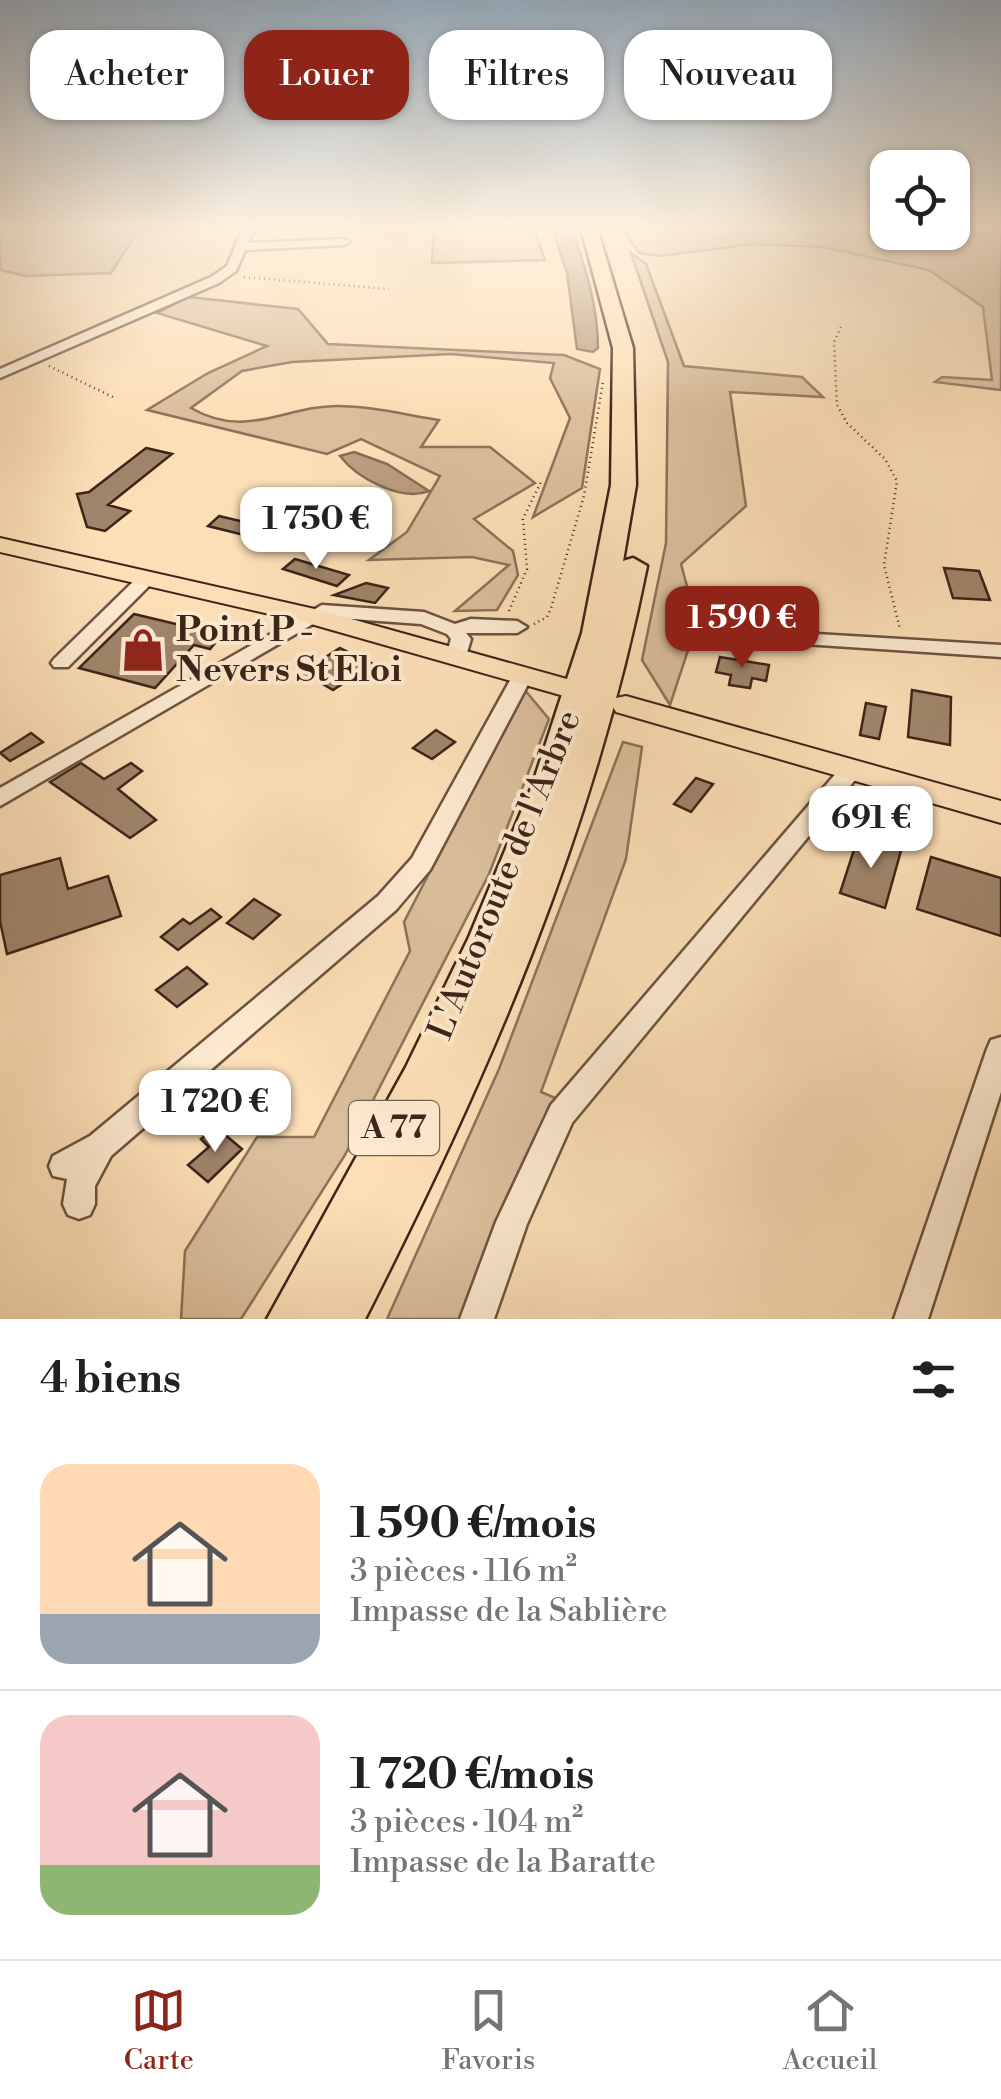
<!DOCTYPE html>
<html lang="fr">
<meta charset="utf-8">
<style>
:root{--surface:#fff;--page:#f2f2f2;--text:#202124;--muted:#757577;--line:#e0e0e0;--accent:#8f2418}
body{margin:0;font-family:"Libre Bodoni",serif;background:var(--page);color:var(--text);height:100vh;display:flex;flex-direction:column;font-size:38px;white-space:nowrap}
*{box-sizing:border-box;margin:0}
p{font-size:32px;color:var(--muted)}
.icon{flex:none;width:55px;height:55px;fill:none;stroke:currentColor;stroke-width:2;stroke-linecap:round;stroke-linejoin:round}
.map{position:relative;height:1319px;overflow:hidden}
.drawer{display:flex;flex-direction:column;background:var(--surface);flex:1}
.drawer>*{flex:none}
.guide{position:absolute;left:30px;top:30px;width:942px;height:90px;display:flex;gap:20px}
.buttons{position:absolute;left:870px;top:150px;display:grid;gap:20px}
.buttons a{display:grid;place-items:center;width:100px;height:100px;border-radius:20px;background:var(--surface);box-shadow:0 2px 8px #0004;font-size:50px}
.price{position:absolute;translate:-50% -85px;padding:0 22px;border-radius:20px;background:#fff;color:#222;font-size:32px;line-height:65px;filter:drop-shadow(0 2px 5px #0008)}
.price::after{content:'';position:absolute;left:50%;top:60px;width:30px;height:22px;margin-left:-15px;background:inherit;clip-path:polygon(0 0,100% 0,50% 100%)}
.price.current{background:var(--accent);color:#fff}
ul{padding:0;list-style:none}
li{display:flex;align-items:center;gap:30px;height:250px;padding:0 40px}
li+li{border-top:2px solid var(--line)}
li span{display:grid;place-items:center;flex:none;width:280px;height:200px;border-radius:30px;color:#555}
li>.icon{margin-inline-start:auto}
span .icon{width:120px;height:120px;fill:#fffc;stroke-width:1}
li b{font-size:42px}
h2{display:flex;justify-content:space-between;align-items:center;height:120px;padding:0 40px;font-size:42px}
.tag{padding:0 35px;border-radius:30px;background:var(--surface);box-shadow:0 2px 8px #0004;font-size:35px;line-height:90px}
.tag.current{background:var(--accent);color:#fff}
.dock{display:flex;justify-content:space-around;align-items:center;height:140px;border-top:2px solid var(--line);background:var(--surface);font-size:28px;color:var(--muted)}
.dock a{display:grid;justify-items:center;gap:5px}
.dock .current{color:var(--accent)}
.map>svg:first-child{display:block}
.green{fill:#dbbf9c;stroke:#8c725a;stroke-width:2.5}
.water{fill:#bb9f81;stroke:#886e57;stroke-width:2.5}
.building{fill:#a0856b;stroke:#3c2419;stroke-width:2.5}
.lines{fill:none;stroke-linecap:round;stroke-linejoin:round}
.minor-casing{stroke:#6c5340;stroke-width:5}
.major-casing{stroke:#3c2419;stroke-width:4}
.highway-casing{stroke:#3c2419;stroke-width:5}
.path{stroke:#3c2419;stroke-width:2.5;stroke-dasharray:1 4;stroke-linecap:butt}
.minor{fill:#fdead0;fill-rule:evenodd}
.major{fill:#fcdfb7;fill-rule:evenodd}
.highway{fill:#fcdfb7;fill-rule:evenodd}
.labels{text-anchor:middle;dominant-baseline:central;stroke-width:8;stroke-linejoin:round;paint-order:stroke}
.shield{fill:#fdead0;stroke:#765f50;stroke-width:2.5}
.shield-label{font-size:32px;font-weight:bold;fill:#3c2419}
.poi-label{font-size:35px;font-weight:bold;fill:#3c2419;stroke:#fdead0;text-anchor:start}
.street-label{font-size:35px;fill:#3c2419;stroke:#fdead0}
</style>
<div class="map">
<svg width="1001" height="1319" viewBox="0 0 1001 1319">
<rect width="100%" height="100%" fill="#fcdfb7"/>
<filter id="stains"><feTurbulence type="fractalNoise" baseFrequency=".002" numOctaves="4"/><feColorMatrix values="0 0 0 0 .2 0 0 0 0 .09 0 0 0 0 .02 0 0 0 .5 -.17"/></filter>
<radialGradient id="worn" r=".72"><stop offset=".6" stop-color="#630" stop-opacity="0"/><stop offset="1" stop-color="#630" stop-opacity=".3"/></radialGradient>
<path class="green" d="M0,228H140L111,273L26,276L0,270Z
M434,228H534L545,260L432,263Z
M622,228H887L888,232L1001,228V390L935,382L942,377L992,380L983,307L929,270L823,247L752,244L661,256L639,253Z
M631,253L646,264L684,366L802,377L823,397L730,392L746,506L681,564L697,623L670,705L642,660L666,543L668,362Z
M189,297L298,309L328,344L564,355L600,369L582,488L533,517L570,418L550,378L554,363L451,354L292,362L242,371L191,408C246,440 284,406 337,406C371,406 406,415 439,420L421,447H490L535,483L474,519L513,551L518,575L497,610L455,611L509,565L472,557L369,560L407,532L440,476L361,439L327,454L147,410L208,373L267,346L157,313Z
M524,689L549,719L489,874L345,1155L241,1319H181L185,1251L257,1137H314L410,951L404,922Z
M623,742L642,747L626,859L541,1092L560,1100L462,1319H387L499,1069Z"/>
<path class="water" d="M552,228H572C585,267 598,306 598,348L593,352L577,349L567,273Z
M354,452L387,464L429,491C401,502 357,478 340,456Z"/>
<path class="building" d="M146,448L172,454L108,505L130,511L105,531L87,527L77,494L89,492Z
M219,516L257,525L319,540L308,551L208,526Z
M295,559L349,575L337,586L283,569Z
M944,568L979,571L990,600L953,598Z
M366,583L388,588L375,603L334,595Z
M134,614L222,635L210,649L194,645L155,688L79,668Z
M340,648L373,664L333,690L302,672Z
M720,657L769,665L766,681L752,678L750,688L729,685L731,675L716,672Z
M912,690L951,697L950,745L908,737Z
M866,703L886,707L879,739L860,735Z
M436,730L455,742L432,759L413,748Z
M31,733L43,742L10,761L0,753Z
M81,763L104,779L131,763L142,771L118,789L156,820L130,838L50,782Z
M696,778L713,784L691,812L674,804Z
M859,834L902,847L885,908L840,893Z
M931,857L1001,878V936L917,909Z
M60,858L68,889L108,876L121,916L7,954L0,921V875Z
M254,899L280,915L253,939L227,923Z
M211,909L221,917L178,950L161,937L183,919L190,924Z
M187,967L207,984L177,1007L156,990Z
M216,1127L242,1149L208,1182L188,1165L209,1147L201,1139Z"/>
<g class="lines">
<g class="minor-casing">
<path id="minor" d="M243,228H255L248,243L344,239L350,242L344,245L245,250L236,271L219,283L0,378V369L211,277L227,266Z
M147,572L156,578L153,582L68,667H54L51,663L54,659L141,574Z
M322,605L424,612L455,624L471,619L517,621L527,627L517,633H466L471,639L466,656L456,662L446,656L451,639L447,634L421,624L325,617L0,806V788Z
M749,630L1001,645V657L742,640L739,636Z
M523,669L533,675L430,870L396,910L111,1156L95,1186V1204L90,1215L79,1219L68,1215L63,1204L67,1179L53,1176L49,1166L53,1156L90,1136L378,896L412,858L513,675Z
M852,761L860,764L863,769L860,774L572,1123L527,1224L494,1319H460L496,1222L551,1105L844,764Z
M1001,1037V1092L928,1319H894L987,1049L991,1040Z"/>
</g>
<g class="major-casing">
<path id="major" d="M0,538L319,610L574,681L578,687L564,696L304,622L0,552Z
M626,696L1001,801V823L616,712L612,705L616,698Z"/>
</g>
<g class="highway-casing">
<path id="highway" d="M581,228H597L633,348L636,485L623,561L633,558L647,566C593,836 489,1075 365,1319H267L406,1067L469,937L532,786L582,633L611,485L613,348Z"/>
</g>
<path class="path" d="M244,277L389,289
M841,327L834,342L837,405L847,423L885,459L897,481L884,565L900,629
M49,366L115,398
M509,611L527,569L523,519L542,480
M534,624L547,617L551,608L584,496L603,382"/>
<use href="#minor" class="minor"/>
<use href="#major" class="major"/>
<use href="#highway" class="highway"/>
</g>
<linearGradient id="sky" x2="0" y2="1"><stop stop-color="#96acbf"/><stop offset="0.55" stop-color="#fef1df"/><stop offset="1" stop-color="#fef1df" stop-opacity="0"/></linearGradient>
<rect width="1001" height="413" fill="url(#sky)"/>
<defs>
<g id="shop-bare" transform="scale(3.45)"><path d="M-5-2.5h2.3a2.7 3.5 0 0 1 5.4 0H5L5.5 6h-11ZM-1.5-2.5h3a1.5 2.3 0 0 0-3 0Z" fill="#8f2418" stroke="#fdead0" stroke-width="2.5" paint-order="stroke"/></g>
</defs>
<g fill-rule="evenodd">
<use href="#shop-bare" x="143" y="650"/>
</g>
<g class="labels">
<rect class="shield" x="349" y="1101" width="90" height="54" rx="8"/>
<g class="shield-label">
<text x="394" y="1128">A 77</text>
</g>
<g class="poi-label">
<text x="176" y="630">Point P -<tspan x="176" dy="40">Nevers St Eloi</tspan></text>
</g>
<g class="street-label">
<text transform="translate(505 875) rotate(-68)">L'Autoroute de l'Arbre</text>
</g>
</g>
<rect width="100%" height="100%" filter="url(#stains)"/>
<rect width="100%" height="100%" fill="url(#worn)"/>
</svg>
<div class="buttons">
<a><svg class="icon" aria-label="locate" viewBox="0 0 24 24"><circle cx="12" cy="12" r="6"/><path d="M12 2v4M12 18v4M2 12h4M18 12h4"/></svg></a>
</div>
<b class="price" style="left:316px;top:572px">1 750 €</b>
<b class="price current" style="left:742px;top:671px">1 590 €</b>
<b class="price" style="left:871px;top:871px">691 €</b>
<b class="price" style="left:215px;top:1155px">1 720 €</b>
<div class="guide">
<a class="tag">Acheter</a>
<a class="tag current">Louer</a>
<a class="tag">Filtres</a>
<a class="tag">Nouveau</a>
</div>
</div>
<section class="drawer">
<h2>4 biens<svg class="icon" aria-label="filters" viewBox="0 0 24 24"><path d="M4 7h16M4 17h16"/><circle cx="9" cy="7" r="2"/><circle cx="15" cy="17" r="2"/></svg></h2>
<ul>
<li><span style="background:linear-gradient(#ffd9b3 75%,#9aa5b1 0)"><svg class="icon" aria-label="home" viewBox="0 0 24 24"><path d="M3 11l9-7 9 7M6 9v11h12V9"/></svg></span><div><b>1 590 €/mois</b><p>3 pièces · 116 m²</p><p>Impasse de la Sablière</p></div></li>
<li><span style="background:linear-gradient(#f6c9c9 75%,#8fb573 0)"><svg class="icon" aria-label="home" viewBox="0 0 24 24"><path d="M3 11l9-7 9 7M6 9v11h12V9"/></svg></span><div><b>1 720 €/mois</b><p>3 pièces · 104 m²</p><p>Impasse de la Baratte</p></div></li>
</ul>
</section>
<nav class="dock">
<a class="current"><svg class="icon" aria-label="map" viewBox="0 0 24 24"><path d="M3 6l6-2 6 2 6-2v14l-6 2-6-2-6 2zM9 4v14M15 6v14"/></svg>Carte</a>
<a><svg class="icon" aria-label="saved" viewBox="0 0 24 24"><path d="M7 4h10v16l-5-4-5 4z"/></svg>Favoris</a>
<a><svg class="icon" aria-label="home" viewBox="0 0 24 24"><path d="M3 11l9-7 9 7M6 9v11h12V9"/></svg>Accueil</a>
</nav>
